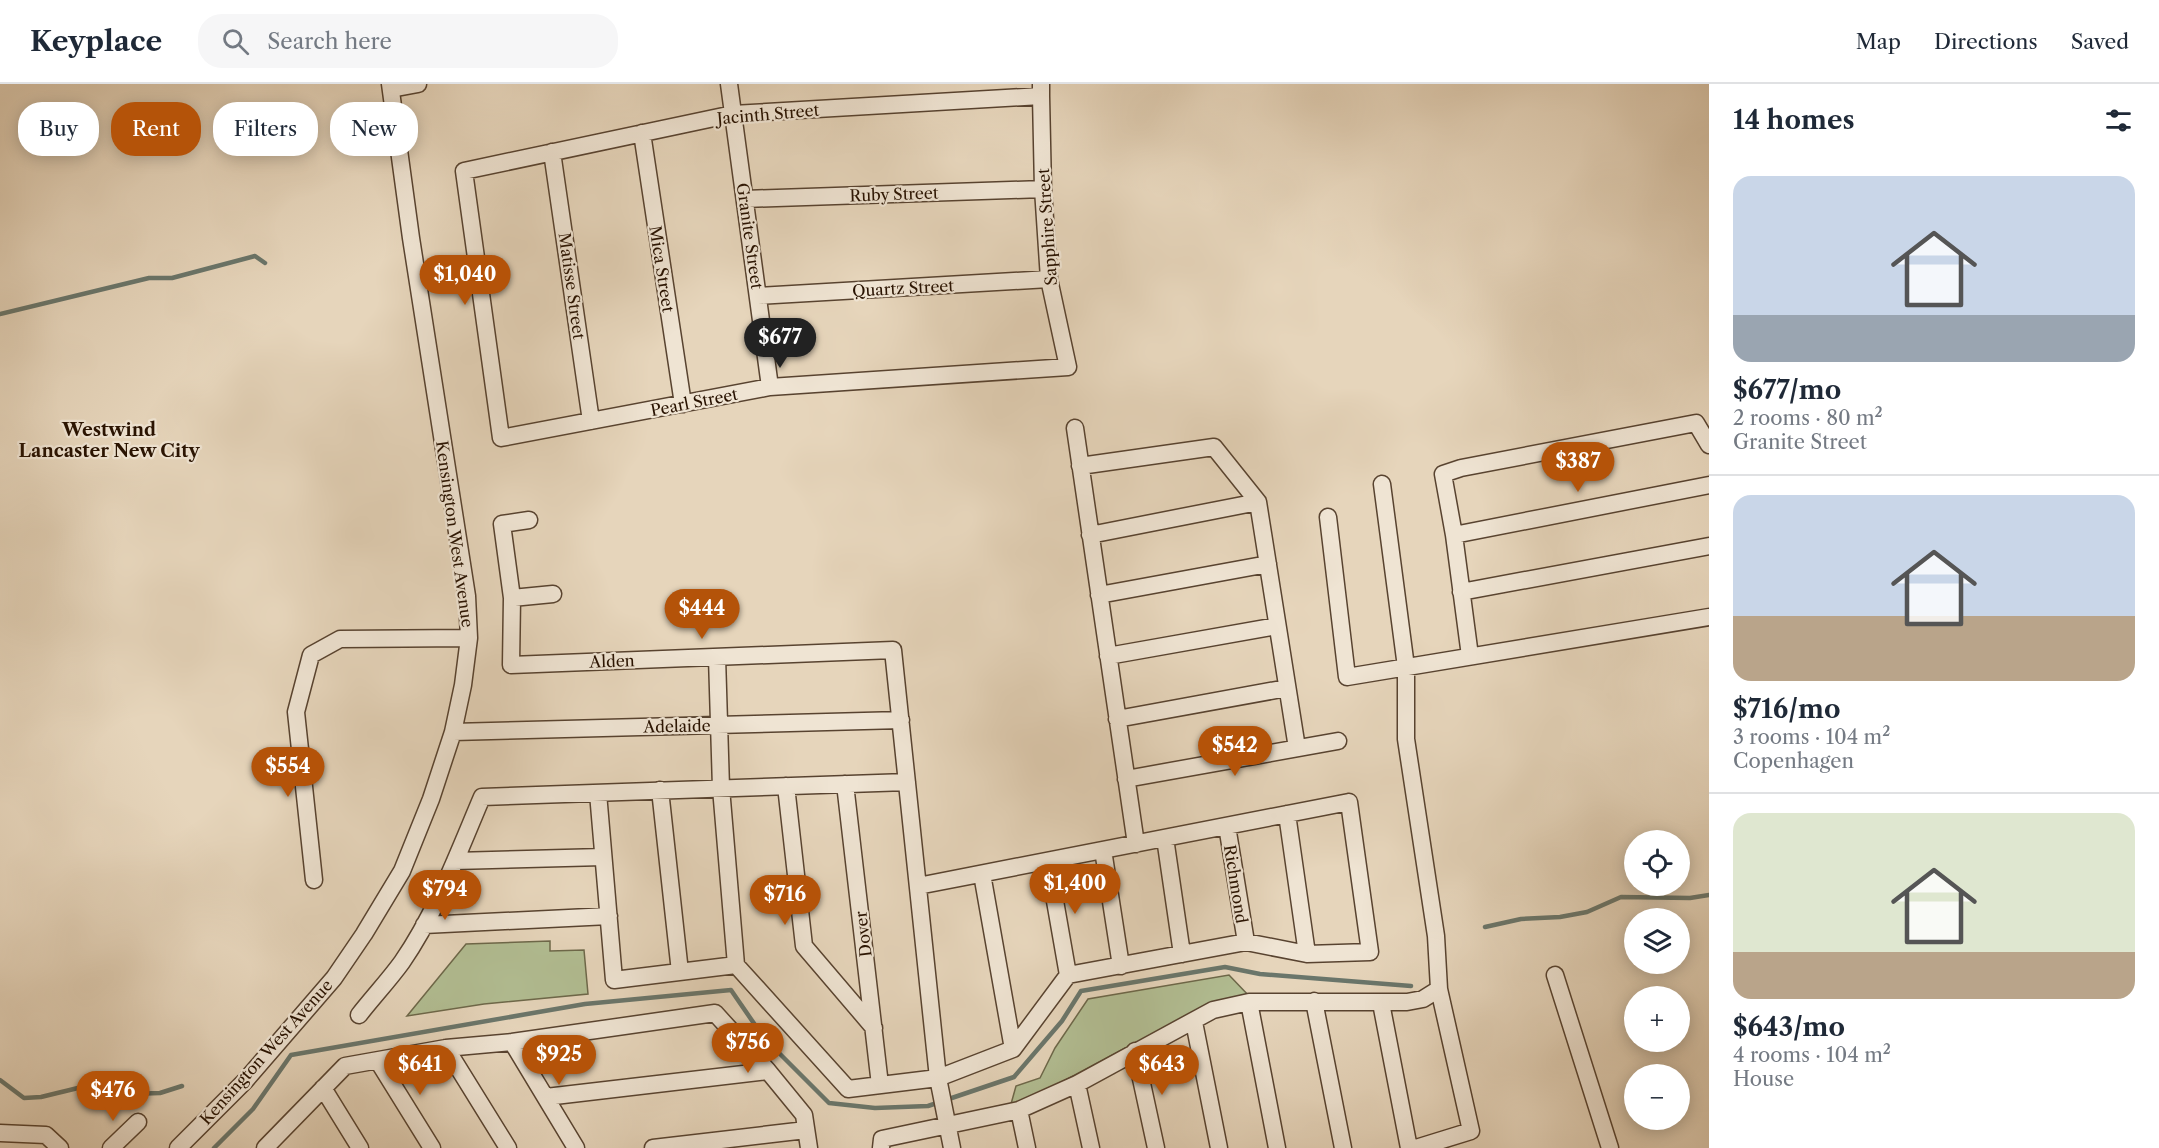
<!DOCTYPE html>
<meta charset="utf-8">
<style>
:root{--surface:#fff;--page:#f6f6f7;--text:#1f2937;--muted:#747a83;--line:#e0e1e3;--accent:#b45309}
body{margin:0;font-family:"Libre Caslon Text",serif;background:var(--page);color:var(--text);height:100vh;display:flex;flex-direction:column;font-size:22px;white-space:nowrap}
*{box-sizing:border-box;margin:0}
p{font-size:20px;color:var(--muted)}
.icon{flex:none;width:33px;height:33px;fill:none;stroke:currentColor;stroke-width:2;stroke-linecap:round;stroke-linejoin:round}
.map{position:relative;flex:1;overflow:hidden}
.panel{display:flex;flex-direction:column;background:var(--surface);width:450px}
.panel>*{flex:none}
.hud{position:absolute;left:18px;top:18px;width:570px;height:54px;display:flex;gap:12px}
.buttons{position:absolute;left:1624px;top:746px;display:grid;gap:12px}
.buttons a{display:grid;place-items:center;width:66px;height:66px;border-radius:50%;background:var(--surface);box-shadow:0 3px 15px #0003;font-size:30px}
.price{position:absolute;translate:-50% -51px;padding:0 14px;border-radius:21px;background:var(--accent);color:#fff;font-size:20px;line-height:39px;filter:drop-shadow(0 2px 3px #0008)}
.price::after{content:'';position:absolute;left:50%;top:36px;width:18px;height:14px;margin-left:-9px;background:inherit;clip-path:polygon(0 0,100% 0,50% 100%)}
.price.selected{background:#222;color:#fff}
ul{padding:0;list-style:none}
li{display:grid;align-content:center;gap:12px;height:318px;padding:0 24px}
li+li{border-top:2px solid var(--line)}
li span{display:grid;place-items:center;height:186px;border-radius:18px;color:#555}
li>.icon{margin-inline-start:auto}
span .icon{width:108px;height:108px;fill:#fffc;stroke-width:1}
li b{font-size:26px}
h2{display:flex;justify-content:space-between;align-items:center;height:72px;padding:0 24px;font-size:26px}
.tag{padding:0 21px;border-radius:24px;background:var(--surface);box-shadow:0 3px 15px #0003;font-size:21px;line-height:54px}
.tag.selected{background:var(--accent);color:#fff}
header{display:flex;align-items:center;gap:36px;box-sizing:border-box;height:84px;padding:0 30px;background:var(--surface);border-bottom:2px solid var(--line)}
header strong{font-size:28px}
nav{display:flex;gap:33px;margin-inline-start:auto;font-size:21px}
.search{width:420px;height:54px;background:var(--page);display:flex;align-items:center;gap:15px;box-sizing:border-box;padding:0 21px;border-radius:24px;color:var(--muted);font-size:22px}
main{display:flex;flex:1;min-height:0}
.map>svg:first-child{display:block}
.park{fill:#b2be93;stroke:#6d684a;stroke-width:1.5}
.lines{fill:none;stroke-linecap:round;stroke-linejoin:round}
.stream{stroke:#6a766b;stroke-width:4.5}
.minor-casing{stroke:#584330;stroke-width:19}
.minor{stroke:#efe4d3;stroke-width:16}
.labels{text-anchor:middle;dominant-baseline:central;stroke-width:4.5;stroke-linejoin:round;paint-order:stroke}
.street-label{font-size:16px;fill:#281201;stroke:#efe4d3}
.neighbourhood-label{font-size:18px;font-weight:bold;fill:#281201;stroke:#efe4d3}
</style>
<header>
<strong>Keyplace</strong>
<div class="search"><svg class="icon" aria-label="search" viewBox="0 0 24 24"><circle cx="10" cy="10" r="6"/><path d="M15 15l6 6"/></svg>Search here</div>
<nav><a>Map</a><a>Directions</a><a>Saved</a></nav>
</header>
<main>
<div class="map">
<svg width="1709" height="1064" viewBox="0 0 1709 1064">
<rect width="100%" height="100%" fill="#e6d5bb"/>
<filter id="stains"><feTurbulence type="fractalNoise" baseFrequency=".00333" numOctaves="4"/><feColorMatrix values="0 0 0 0 .2 0 0 0 0 .09 0 0 0 0 .02 0 0 0 .5 -.17"/></filter>
<radialGradient id="worn" r=".72"><stop offset=".6" stop-color="#630" stop-opacity="0"/><stop offset="1" stop-color="#630" stop-opacity=".3"/></radialGradient>
<path class="park" d="M550,857V867L584,866L588,910L484,920L407,932L466,860Z
M1229,891L1250,913L1129,962L1032,1014L1011,1020L1016,1002L1040,994L1055,964L1088,915Z"/>
<g class="lines">
<path class="stream" d="M0,230L149,194H172L255,172L265,179
M1485,843L1521,835L1560,833L1587,828L1621,813L1690,814L1709,811
M0,996L24,1014L41,1013L82,1003L101,1001L127,1005L130,1010L160,1009L182,1002
M214,1064L253,1025L291,971L585,920L731,906L764,954L829,1019L875,1024L928,1022L1014,993L1062,937L1081,907L1225,883L1260,890L1411,902"/>
<g class="minor-casing">
<path id="minor" d="M729,0L770,303
M1041,0V12L1043,105L1049,195L1068,283L770,303L501,354L464,87L733,30L1041,12
M391,5L418,0
M642,49L683,320
M552,68L591,337
M745,115L1043,105
M758,212L1049,195
M1075,344L1136,760
M1080,382L1214,363L1258,418L1297,664
M1328,433L1347,593L1709,533
M529,436L502,440L512,514L511,581L893,566L938,994L952,1064
M1090,451L1258,418
M1454,451L1709,401
M1461,508L1709,462
M1099,511L1268,480
M512,514L553,510
M1108,572L1277,542
M1470,572L1454,451L1443,390L1461,384L1696,339L1709,361
M717,573L721,704L736,881L848,1005L938,994L1013,965L1068,891L1246,858L1307,870L1370,868L1349,718L918,802
M1117,635L1287,604
M453,648L901,636
M1126,695L1338,657
M845,700L880,1001
M786,702L804,862L874,944
M660,706L680,888
M598,709L614,896L736,881
M1287,730L1307,870
M1227,742L1246,858
M1165,754L1182,870
M1103,766L1121,882
M455,777L603,773
M1048,777L1068,891
M982,790L1013,965
M314,796L296,628L311,571L340,555L469,554
M424,841L609,832
M1555,891L1610,1064
M1314,917L1343,1064
M1249,918L1277,1064
M1381,919L1409,1064
M359,931C373,913 389,896 402,878C436,829 459,767 482,713L907,698
M1194,938L1219,1064
M512,958L576,1064
M446,964L508,1064
M1135,967L1156,1064
M378,977L432,1064
M1077,1000L1091,1064
M323,1004L360,1064
M546,1013L768,987
M1019,1026L1027,1064
M0,1049L46,1051L60,1064
M111,1064L138,1038
M178,1064L245,997L334,894L364,850L402,787L431,715L453,648L463,601L469,554L467,512L411,154L390,0
M265,1064L345,982L446,964L512,958L715,929L768,987L804,1031L809,1064
M653,1064L806,1046
M881,1064L882,1055L1019,1026L1077,1000L1213,926L1249,918H1407L1423,915L1439,905L1436,852L1406,655V583L1382,400
M1416,1064L1471,1047L1439,905"/>
</g>
<use href="#minor" class="minor"/>
</g>
<g class="labels">
<g class="street-label">
<text transform="translate(768 30) rotate(-5)">Jacinth Street</text>
<text transform="translate(894 110) rotate(-2)">Ruby Street</text>
<text transform="translate(1047 143) rotate(-94)">Sapphire Street</text>
<text transform="translate(750 152) rotate(82)">Granite Street</text>
<text transform="translate(662 185) rotate(81)">Mica Street</text>
<text transform="translate(572 202) rotate(82)">Matisse Street</text>
<text transform="translate(903 204) rotate(-3)">Quartz Street</text>
<text transform="translate(694 318) rotate(-11)">Pearl Street</text>
<text transform="translate(455 450) rotate(82)">Kensington West Avenue</text>
<text transform="translate(612 577) rotate(-2)">Alden</text>
<text transform="translate(677 642) rotate(-1)">Adelaide</text>
<text transform="translate(1236 800) rotate(81)">Richmond</text>
<text transform="translate(863 850) rotate(-97)">Dover</text>
<text transform="translate(266 968) rotate(-48)">Kensington West Avenue</text>
</g>
<g class="neighbourhood-label">
<text x="109" y="346">Westwind<tspan x="109" dy="21">Lancaster New City</tspan></text>
</g>
</g>
<rect width="100%" height="100%" filter="url(#stains)"/>
<rect width="100%" height="100%" fill="url(#worn)"/>
</svg>
<div class="buttons">
<a><svg class="icon" aria-label="locate" viewBox="0 0 24 24"><circle cx="12" cy="12" r="6"/><path d="M12 2v4M12 18v4M2 12h4M18 12h4"/></svg></a>
<a><svg class="icon" aria-label="layers" viewBox="0 0 24 24"><path d="M12 4l9 5-9 5-9-5zM3 14l9 5 9-5"/></svg></a>
<a>+</a>
<a>−</a>
</div>
<b class="price" style="left:465px;top:222px">$1,040</b>
<b class="price selected" style="left:780px;top:285px">$677</b>
<b class="price" style="left:1578px;top:409px">$387</b>
<b class="price" style="left:702px;top:556px">$444</b>
<b class="price" style="left:1235px;top:693px">$542</b>
<b class="price" style="left:288px;top:714px">$554</b>
<b class="price" style="left:1075px;top:831px">$1,400</b>
<b class="price" style="left:445px;top:837px">$794</b>
<b class="price" style="left:785px;top:842px">$716</b>
<b class="price" style="left:748px;top:990px">$756</b>
<b class="price" style="left:559px;top:1002px">$925</b>
<b class="price" style="left:420px;top:1012px">$641</b>
<b class="price" style="left:1162px;top:1012px">$643</b>
<b class="price" style="left:113px;top:1038px">$476</b>
<div class="hud">
<a class="tag">Buy</a>
<a class="tag selected">Rent</a>
<a class="tag">Filters</a>
<a class="tag">New</a>
</div>
</div>
<section class="panel">
<h2>14 homes<svg class="icon" aria-label="filters" viewBox="0 0 24 24"><path d="M4 7h16M4 17h16"/><circle cx="9" cy="7" r="2"/><circle cx="15" cy="17" r="2"/></svg></h2>
<ul>
<li><span style="background:linear-gradient(#c9d6e8 75%,#9aa5b1 0)"><svg class="icon" aria-label="home" viewBox="0 0 24 24"><path d="M3 11l9-7 9 7M6 9v11h12V9"/></svg></span><div><b>$677/mo</b><p>2 rooms · 80 m²</p><p>Granite Street</p></div></li>
<li><span style="background:linear-gradient(#c9d6e8 65%,#b9a48a 0)"><svg class="icon" aria-label="home" viewBox="0 0 24 24"><path d="M3 11l9-7 9 7M6 9v11h12V9"/></svg></span><div><b>$716/mo</b><p>3 rooms · 104 m²</p><p>Copenhagen</p></div></li>
<li><span style="background:linear-gradient(#dfe7d0 75%,#b9a48a 0)"><svg class="icon" aria-label="home" viewBox="0 0 24 24"><path d="M3 11l9-7 9 7M6 9v11h12V9"/></svg></span><div><b>$643/mo</b><p>4 rooms · 104 m²</p><p>House</p></div></li>
</ul>
</section>
</main>
